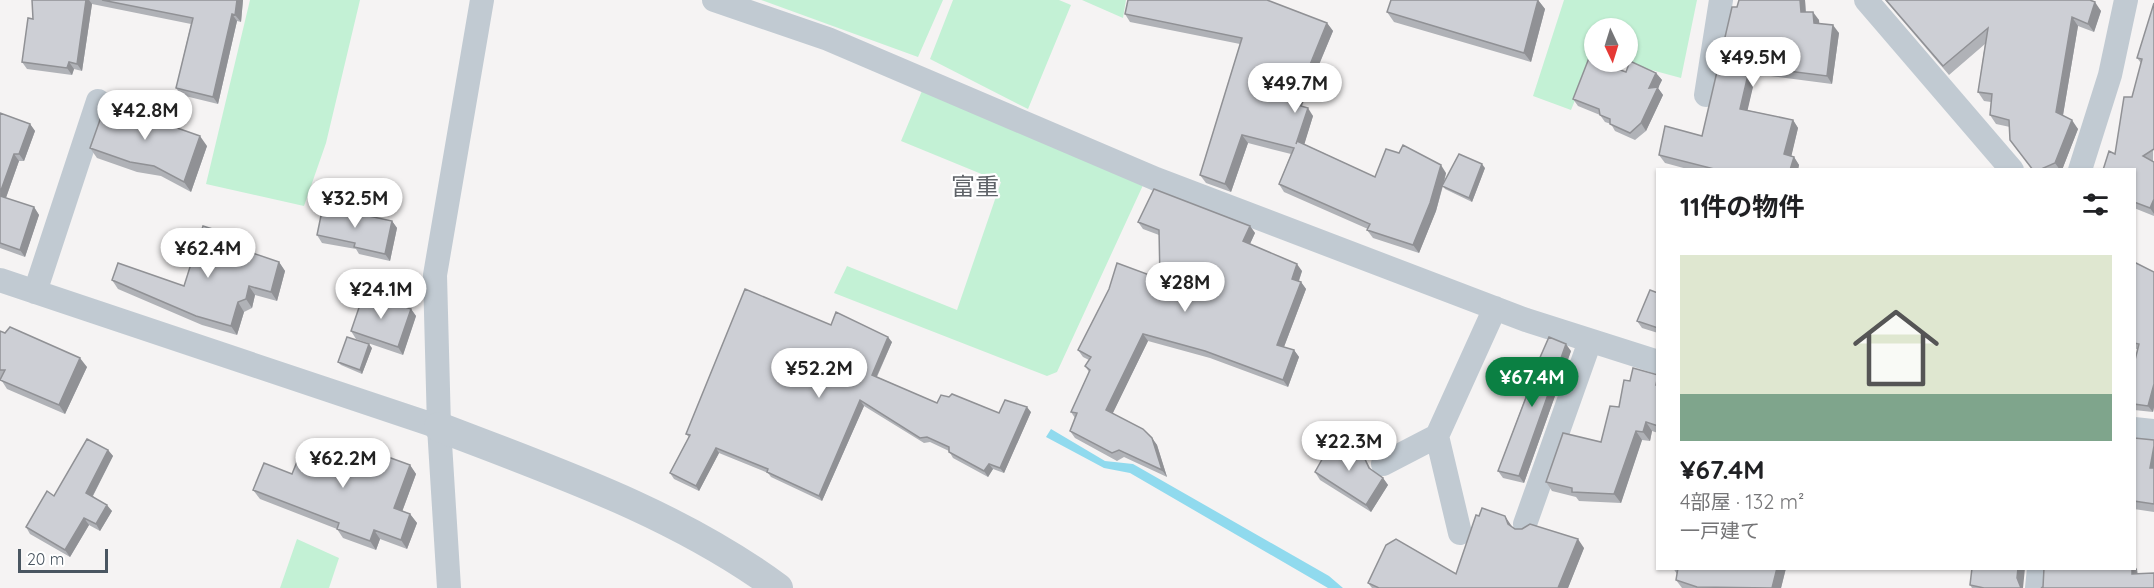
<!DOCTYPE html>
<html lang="ja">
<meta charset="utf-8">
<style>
:root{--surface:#fff;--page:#f6f6f6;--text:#202124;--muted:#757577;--line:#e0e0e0;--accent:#0b8043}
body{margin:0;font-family:Quicksand,"Noto Sans JP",sans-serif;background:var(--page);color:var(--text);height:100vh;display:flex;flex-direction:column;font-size:22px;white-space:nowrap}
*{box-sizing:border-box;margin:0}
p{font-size:20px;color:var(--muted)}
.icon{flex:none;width:33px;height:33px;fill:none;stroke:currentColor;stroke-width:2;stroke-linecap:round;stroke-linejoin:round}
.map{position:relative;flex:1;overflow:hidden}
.sheet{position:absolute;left:1656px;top:168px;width:480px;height:402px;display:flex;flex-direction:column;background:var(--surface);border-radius:0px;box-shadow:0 2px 4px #0004}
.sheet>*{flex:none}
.needle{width:39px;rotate:176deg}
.fabs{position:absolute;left:1584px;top:18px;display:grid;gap:12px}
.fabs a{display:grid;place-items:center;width:54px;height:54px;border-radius:50%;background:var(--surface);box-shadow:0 2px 4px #0004;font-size:30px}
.scale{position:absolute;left:18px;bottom:15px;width:90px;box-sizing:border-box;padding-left:6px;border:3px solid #4a5661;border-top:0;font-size:16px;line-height:21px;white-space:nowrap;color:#4a5661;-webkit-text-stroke:4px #fff;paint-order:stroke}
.price{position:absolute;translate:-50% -51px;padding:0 14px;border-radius:21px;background:#fff;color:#222;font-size:20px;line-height:39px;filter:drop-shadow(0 2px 3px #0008)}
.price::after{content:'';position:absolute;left:50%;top:36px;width:18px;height:14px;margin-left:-9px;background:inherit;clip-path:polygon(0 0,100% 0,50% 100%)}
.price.current{background:var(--accent);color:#fff}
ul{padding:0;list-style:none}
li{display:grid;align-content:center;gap:12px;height:318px;padding:0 24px}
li+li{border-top:2px solid var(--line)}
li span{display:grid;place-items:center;height:186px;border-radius:0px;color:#555}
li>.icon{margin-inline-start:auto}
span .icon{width:108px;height:108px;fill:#fffc;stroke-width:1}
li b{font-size:26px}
h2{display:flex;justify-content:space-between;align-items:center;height:72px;padding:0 24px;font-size:26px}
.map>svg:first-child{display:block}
.green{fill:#c3f1d5}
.water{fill:#90daee}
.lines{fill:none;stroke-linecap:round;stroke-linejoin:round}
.minor{stroke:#c1cad2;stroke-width:24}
.tertiary{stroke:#c1cad2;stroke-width:30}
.wall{fill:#b0b2b7}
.shaded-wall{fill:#909195}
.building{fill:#cdcfd5;stroke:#909195;stroke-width:1.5}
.labels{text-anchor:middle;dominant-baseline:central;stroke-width:4.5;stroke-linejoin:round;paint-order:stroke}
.quarter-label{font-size:24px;fill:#5f6368;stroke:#fff}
</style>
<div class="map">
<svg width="2154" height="588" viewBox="0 0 2154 588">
<rect width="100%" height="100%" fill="#f5f3f3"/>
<path class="green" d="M250,0H360L326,143L304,206L206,184Z
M761,0H943L918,57Z
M953,0H1059L1071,5L1028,109L930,59Z
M1082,0H1126L1123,18Z
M1564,0H1697L1681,78L1622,62H1628V28H1594V54L1571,110L1533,96Z
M924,86L1144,183L1057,372L1047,376L834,293L847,266L957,310L1001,182L901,141Z
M297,539L339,558L329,588H280Z"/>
<path class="water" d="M1051,429L1105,461L1133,464L1329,576L1343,588H1328L1130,473L1104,468L1046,437Z"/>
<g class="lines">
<path class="minor" d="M714,0L828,39L1156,179L1526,320L1658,362
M1866,0L2012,170
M1706,95L1721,0
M2080,170L2110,75L2126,0
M0,280L439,427
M35,292L98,101
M2134,429L2154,431
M1383,464L1437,436
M1525,524L1590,341
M1460,533L1437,436L1495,308
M449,588L439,427L435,275L482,0
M2037,588L2039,568"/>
<path class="tertiary" d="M439,427C556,472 676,513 778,588"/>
</g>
<path class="wall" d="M32,0H243L241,22L237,21L218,104L181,95L176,88L191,24L92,4L82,71L74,69L72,75L27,69L22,62L33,19Z
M1538,0L1545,9L1531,62L1394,22L1387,12Z
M1805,0L1806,12L1819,20V23L1839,33L1832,84L1756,74L1747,110L1793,120L1798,128L1791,156L1794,157L1799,165L1798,170H1691L1665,163L1659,155L1702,136L1737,7Z
M1885,0H2090L2101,11L2094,32L2078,26L2063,115L2078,129L2062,170H2033L2010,140V127L1996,124L1990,115L1991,102L1984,101L1978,92L1985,44L1949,75Z
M2154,3L2153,162L2154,216L2134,208V170L2115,154L2132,97L2141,63L2137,58Z
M1125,14L1327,23L1333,31L1302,106L1313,116L1304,144L1375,177L1446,173L1444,183L1485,168L1472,202L1445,189L1443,186L1436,211L1419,253L1373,238L1367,230L1368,229L1284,192L1279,184L1291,154L1248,143L1231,192L1206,183L1200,175L1240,44L1130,22Z
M1626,72L1656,73L1662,80L1658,88L1663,95L1646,131L1635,140L1615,131L1611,124L1605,122L1600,115L1578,106L1573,99Z
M0,113L30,124L35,131L24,161H19L6,198L34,207L39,215L25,257L0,248Z
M207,146L191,192L161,176L137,172L97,158L90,148Z
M392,221L397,228L390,261L359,254L356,249L322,243L317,235Z
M1138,222L1250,226L1255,233L1250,244L1302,271L1299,281L1301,282L1306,289L1284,347L1294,350L1299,357L1288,387L1210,358L1148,341L1112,414L1152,438L1157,445L1167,477L1124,457L1117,461L1075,438L1070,431L1075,418L1071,412L1089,372L1085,366L1089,360L1083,357L1078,350L1160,279L1159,235L1143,229Z
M244,246L243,250L279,262L285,271L277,301L255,295L252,308L244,312L237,335L202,325L118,289L112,280L184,286Z
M2134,262L2154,272V407L2153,412L2134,410V364L2138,349H2134Z
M1658,293V333L1642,328L1637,321Z
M411,309L416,316L403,355L356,339L351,331Z
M831,325L892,342L877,377L937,403L999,413L1031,412L1004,473L993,469L988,477L953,458L949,451L930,442L924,443L864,406L822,501L771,477L768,473L719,453L699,491L674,479L670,473L689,437L686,434Z
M0,331L87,367L65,414L7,389L0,378Z
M372,348L362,374L341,365L338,362Z
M1571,351L1524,483L1503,478L1498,471L1532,380L1531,378Z
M1658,375V433L1652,431L1650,441L1642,440L1621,503L1579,501L1576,497L1552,491L1546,482L1601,442L1619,407L1630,381Z
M2134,438L2154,440V512L2134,509Z
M108,450L113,456L93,496L112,511L100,531L89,525L70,557L30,534L26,527L54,496Z
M341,456L410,465L416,474L402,512L410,514L417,523L407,549L380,539L376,550L343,538L337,529L260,499L253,490L292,474Z
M1364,457L1371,469L1383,478L1388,485L1371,512L1320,480L1315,472Z
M1511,525L1512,527L1515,529L1584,548L1568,588H1372L1368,583L1456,574Z
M1673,568H1786L1781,588H1682L1676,580L1677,574Z
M1970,585L2023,587V588H1972Z"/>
<path class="shaded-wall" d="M86,0H89L92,4L82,71L77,64Z
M237,0H243L241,22L235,15Z
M1538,0L1545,9L1531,62L1524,53Z
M1800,0H1805L1806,20L1801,12Z
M2095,2L2101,11L2094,32L2088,24Z
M1813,12L1819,20L1820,31L1814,23Z
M232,14L237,21L218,104L213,97Z
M2072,17L2078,26L2062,121L2056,112Z
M1327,23L1333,31L1299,112L1294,104Z
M1833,25L1839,33L1832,84L1827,76Z
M69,62L74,69L72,75L67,68Z
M1750,66L1756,74L1746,117L1740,109Z
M1656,73L1662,80L1658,88L1663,95L1646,131L1641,123L1649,88Z
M1308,108L1313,116L1302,152L1296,144Z
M1793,120L1798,128L1790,162L1784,154Z
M2072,120L2078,129L2062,170H2060L2055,163Z
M30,124L35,131L24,161L19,154Z
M1242,135L1248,143L1231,192L1225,184Z
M200,136L207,146L191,192L184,182Z
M14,154L19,161L4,203L0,197V193Z
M1794,157L1799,165L1798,170H1790Z
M1482,164L1485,168L1472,202L1469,198Z
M1441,165L1446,173L1436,211L1419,253L1413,245Z
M2154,199V214L2150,208Z
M34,207L39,215L25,257L20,250Z
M392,221L397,228L390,261L385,254Z
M1250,226L1255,233L1248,248L1243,241Z
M238,237L244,246L242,256L235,247Z
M279,262L285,271L277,301L271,292Z
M1297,264L1302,271L1297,286L1292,279Z
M1301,282L1306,289L1282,352L1277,345Z
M249,286L255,295L252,308L246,299Z
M238,302L244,312L237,335L231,326Z
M411,309L416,316L403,355L398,347Z
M1143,334L1148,341L1111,417L1106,410Z
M888,337L892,342L875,380L872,375Z
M369,344L372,348L362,374L360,370Z
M1566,344L1571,351L1524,483L1519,476Z
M1294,350L1299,357L1288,387L1283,380Z
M80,358L87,367L65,414L59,405Z
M2154,384V407L2153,412L2148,406Z
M860,400L864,406L822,501L819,496Z
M1027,407L1031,412L1004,473L1000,468Z
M1646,422L1652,431L1650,441L1643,432Z
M1636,431L1642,440L1621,503L1614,494Z
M1152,438L1157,445L1167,477L1162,470Z
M2154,446V474L2150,468Z
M716,448L719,453L699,491L696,486Z
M108,450L113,456L91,499L86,493Z
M989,464L993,469L988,477L984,471Z
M410,465L416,474L400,517L394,508Z
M1383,478L1388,485L1371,512L1366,505Z
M107,505L112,511L100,531L96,524Z
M410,514L417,523L407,549L401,540Z
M1505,516L1511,525L1514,533L1508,524Z
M84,518L89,525L70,557L65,550Z
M374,530L380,539L376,550L370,541Z
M1578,539L1584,548L1568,588H1558Z
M2134,565L2137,569L2139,583L2132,574V568H2134Z
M1777,568H1786L1781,588H1772Z
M2018,568H2025L2023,588H2021L2017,578Z"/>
<path class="building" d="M32,0H86L77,64L69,62L67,68L22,62L28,18L33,19Z
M102,0H237L235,15L232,14L213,97L176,88L193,18Z
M1128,0H1267L1327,23L1294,104L1308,108L1296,144L1297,141L1375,177L1386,149L1399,153L1403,145L1441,165L1430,203L1413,245L1367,230L1370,224L1279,184L1294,148L1242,135L1225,184L1200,175L1242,38L1125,14Z
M1391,0H1538L1524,53L1387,12Z
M1739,0H1800L1801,12H1813L1814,23L1833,25L1827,76L1750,66L1740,109L1793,120L1784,154L1794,157L1790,170H1718L1659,155L1665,126L1702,136L1732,7H1737Z
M1886,0H2090L2095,2L2088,24L2072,17L2056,112L2072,120L2055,163L2039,170H2033L2010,140L2009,120L1990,115L1992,94L1978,92L1988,28L1943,66Z
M2154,3V149L2143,156L2154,162V199L2150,208L2134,202V170H2103L2109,151L2115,154L2124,97H2132L2142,59L2137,58Z
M1589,58L1594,60V62H1598L1626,72L1630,61L1656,73L1649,88L1658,87L1641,123L1630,133L1610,124V119L1600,115L1599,109L1573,99Z
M106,103L200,136L184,182L154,166L130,162L90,148Z
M0,113L30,124L19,154H14L0,193Z
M1459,154L1482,164L1469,198L1442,186Z
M1154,189L1250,226L1243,241L1297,264L1292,279L1301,282L1277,345L1294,350L1283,380L1205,351L1143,334L1106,410L1143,429L1152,438L1162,470L1119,450L1112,453L1070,431L1077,413L1071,412L1090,370L1085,366L1091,357L1078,350L1109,289L1117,263L1160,279L1159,230L1138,222Z
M0,196L34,207L20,250L0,243Z
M323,206L392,221L385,254L354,247L355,243L317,235Z
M203,226L238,237L235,247L279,262L271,292L249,286L246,299L238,302L231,326L196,316L112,280L118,263L184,286Z
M2134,262L2154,272V384L2148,406L2134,404V364L2139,344L2134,343Z
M745,289L831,325L836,312L888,337L872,375L937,403L941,395L949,397L952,394L999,413L1005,400L1027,407L1000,468L989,464L984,471L949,452V447L927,437L920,438L860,400L819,496L767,472L768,469L716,448L696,486L670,473L690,435L686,434Z
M1650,290L1658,293V328L1637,321Z
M364,293L411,309L398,347L351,331Z
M10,327L80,358L59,405L0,380L5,370H0V331L5,333Z
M347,337L369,344L360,370L338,362Z
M1549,337L1566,344L1519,476L1498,471L1533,379L1531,378Z
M1633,368L1658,375L1656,385H1658V426L1646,422L1643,432L1636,431L1614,494L1572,492V488L1546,482L1563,433L1601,442L1610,406L1619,407L1624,380L1630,381Z
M1334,438L1364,457L1369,468L1383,478L1366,505L1315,472Z
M2134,438L2154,440V446L2150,468H2154V504L2134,501Z
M87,439L108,450L86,493L107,505L96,524L84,518L65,550L26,527L47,491L54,496Z
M305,442L341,456L347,442L410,465L394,508L410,514L401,540L374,530L370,541L337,529L339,523L253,490L264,463L292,474Z
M1482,508L1505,516L1508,524L1515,529H1522L1530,524L1578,539L1558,588H1379L1368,583L1386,545L1396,539L1456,574L1476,515L1479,516Z
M1678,568H1777L1772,588L1697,587L1676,580Z
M1972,568H2018L2017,578L2021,588H1984L1970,585Z
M2044,568H2132V574L2154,573V588H2041L2043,587Z"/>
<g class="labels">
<g class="quarter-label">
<text x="975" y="186">富重</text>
</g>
</g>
</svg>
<div class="fabs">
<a><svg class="needle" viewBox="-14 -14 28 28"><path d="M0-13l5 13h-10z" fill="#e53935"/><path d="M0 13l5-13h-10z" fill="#757577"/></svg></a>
</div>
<div class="scale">20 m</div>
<b class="price" style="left:1753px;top:88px">¥49.5M</b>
<b class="price" style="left:1295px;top:114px">¥49.7M</b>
<b class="price" style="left:145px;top:141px">¥42.8M</b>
<b class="price" style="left:355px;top:229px">¥32.5M</b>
<b class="price" style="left:208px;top:279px">¥62.4M</b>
<b class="price" style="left:1185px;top:313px">¥28M</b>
<b class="price" style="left:381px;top:320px">¥24.1M</b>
<b class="price" style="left:819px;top:399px">¥52.2M</b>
<b class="price current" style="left:1532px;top:408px">¥67.4M</b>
<b class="price" style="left:1349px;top:472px">¥22.3M</b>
<b class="price" style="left:343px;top:489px">¥62.2M</b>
<section class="sheet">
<h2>11件の物件<svg class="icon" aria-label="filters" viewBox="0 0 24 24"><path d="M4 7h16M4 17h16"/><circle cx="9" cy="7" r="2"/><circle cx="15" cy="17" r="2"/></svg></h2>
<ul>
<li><span style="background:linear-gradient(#dfe7d0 75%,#7fa58c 0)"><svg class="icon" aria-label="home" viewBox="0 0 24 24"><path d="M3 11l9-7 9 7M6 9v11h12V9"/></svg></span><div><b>¥67.4M</b><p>4部屋 · 132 m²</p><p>一戸建て</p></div></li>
</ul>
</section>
</div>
